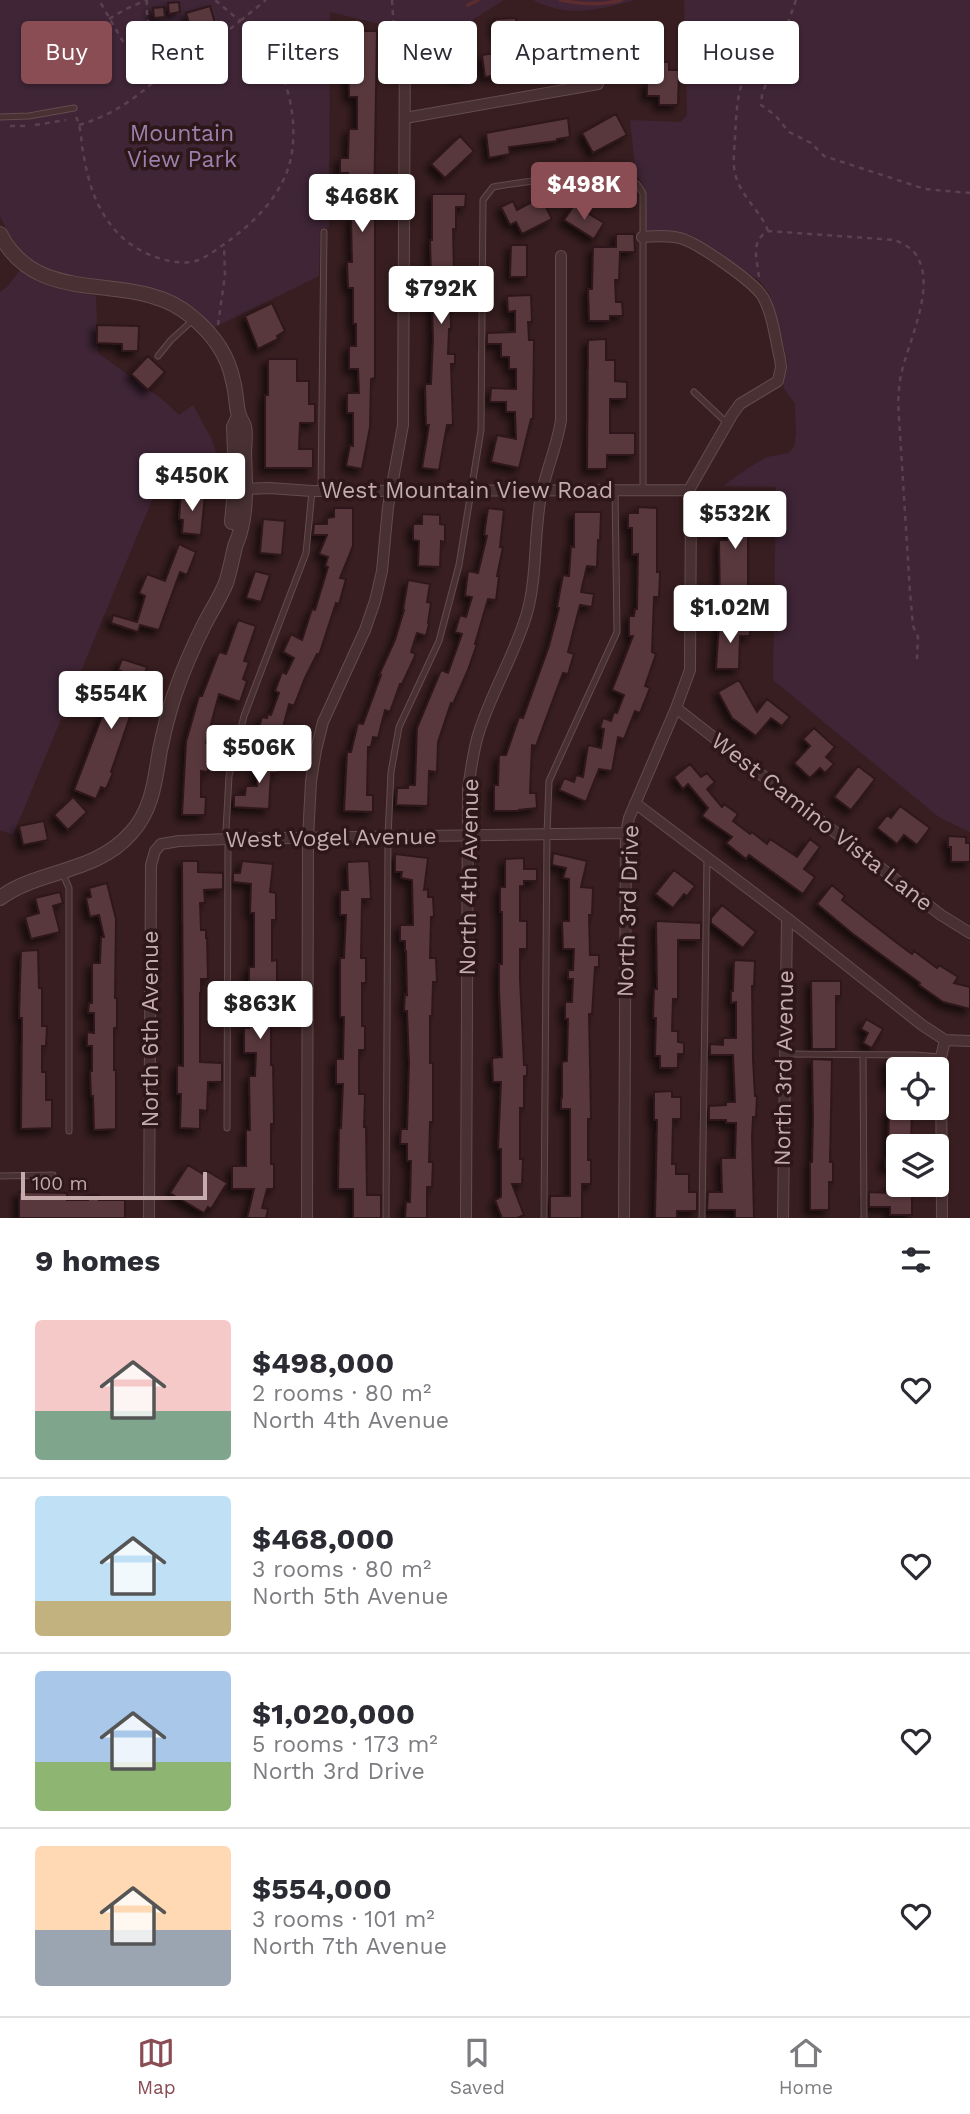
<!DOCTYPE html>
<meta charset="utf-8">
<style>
:root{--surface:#fff;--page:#f7f7f7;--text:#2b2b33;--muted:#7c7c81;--line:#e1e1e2;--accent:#8a4d54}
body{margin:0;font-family:"Work Sans",sans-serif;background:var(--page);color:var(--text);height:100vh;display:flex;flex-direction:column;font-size:26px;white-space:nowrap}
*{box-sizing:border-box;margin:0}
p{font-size:23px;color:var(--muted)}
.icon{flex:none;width:38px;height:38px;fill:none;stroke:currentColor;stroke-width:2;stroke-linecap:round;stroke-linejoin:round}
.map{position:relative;height:1218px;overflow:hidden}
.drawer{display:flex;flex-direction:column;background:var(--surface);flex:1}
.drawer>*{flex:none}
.banner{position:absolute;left:21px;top:21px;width:929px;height:63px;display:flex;gap:14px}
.fabs{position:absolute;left:886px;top:1057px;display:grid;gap:14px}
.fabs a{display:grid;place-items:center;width:63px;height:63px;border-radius:7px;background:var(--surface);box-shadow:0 2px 5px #0004;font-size:35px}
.scale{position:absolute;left:21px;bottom:18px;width:186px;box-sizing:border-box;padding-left:7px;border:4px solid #c6abac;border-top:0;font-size:19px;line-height:24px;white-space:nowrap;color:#c6abac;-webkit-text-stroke:5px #2d1719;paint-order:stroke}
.price{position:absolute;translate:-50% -60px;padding:0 16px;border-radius:7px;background:#fff;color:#222;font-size:23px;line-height:46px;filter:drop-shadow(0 2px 4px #0008)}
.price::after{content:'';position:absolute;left:50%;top:42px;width:21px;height:16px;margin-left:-10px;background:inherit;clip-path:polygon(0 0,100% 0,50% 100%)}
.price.selected{background:var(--accent);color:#fff}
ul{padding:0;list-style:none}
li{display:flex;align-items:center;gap:21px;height:175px;padding:0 35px}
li+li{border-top:2px solid var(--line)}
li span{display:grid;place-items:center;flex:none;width:196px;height:140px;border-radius:7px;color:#555}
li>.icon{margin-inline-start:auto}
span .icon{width:84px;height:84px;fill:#fffc;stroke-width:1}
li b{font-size:30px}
h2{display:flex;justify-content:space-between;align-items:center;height:84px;padding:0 35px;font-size:30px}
.pill{padding:0 24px;border-radius:7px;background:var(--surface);box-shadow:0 2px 5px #0004;font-size:24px;line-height:63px}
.pill.selected{background:var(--accent);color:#fff}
.menu{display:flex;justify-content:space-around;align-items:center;height:98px;border-top:2px solid var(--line);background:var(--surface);font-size:19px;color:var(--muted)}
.menu a{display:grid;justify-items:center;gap:4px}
.menu .selected{color:var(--accent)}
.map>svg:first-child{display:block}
.green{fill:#3f2536}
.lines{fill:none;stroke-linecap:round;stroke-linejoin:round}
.stream{stroke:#5d2c2f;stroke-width:3.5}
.building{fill:#59393c;stroke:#2f191a;stroke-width:2;filter:url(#shadow)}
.service-casing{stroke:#644c4d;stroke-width:7}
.minor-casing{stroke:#644c4d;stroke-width:12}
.tertiary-casing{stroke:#644c4d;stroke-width:16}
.path{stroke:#5b414f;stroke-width:2.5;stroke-dasharray:5 5;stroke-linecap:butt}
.service{stroke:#493133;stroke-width:5}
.minor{stroke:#493133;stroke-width:10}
.tertiary{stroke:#493133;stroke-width:14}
.labels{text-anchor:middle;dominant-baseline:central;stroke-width:7;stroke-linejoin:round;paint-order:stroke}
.park-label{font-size:23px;fill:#9981ad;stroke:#2d1719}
.street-label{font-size:23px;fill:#c6abac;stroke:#2d1719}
</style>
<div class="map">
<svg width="970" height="1218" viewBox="0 0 970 1218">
<defs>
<filter id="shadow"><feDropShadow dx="-5" dy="5" stdDeviation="3.5" flood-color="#0009"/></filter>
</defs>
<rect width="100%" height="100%" fill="#381e20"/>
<path class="green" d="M0,0H504L469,22L415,26L398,31L397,25L391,27L330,12L329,228L320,229L319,276L213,328C195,308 171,293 145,287C124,282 101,282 80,280C39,274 17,253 0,216Z
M533,0H635C600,10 566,18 533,0Z
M684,0H970V832L940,818L773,680L776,487L723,486L748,468L767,457L788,453L794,447L796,433L795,404L783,387L788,363L770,295L760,281L692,236L682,233L645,231C645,214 650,187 636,176L630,120L681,122L687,115Z
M20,270C44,287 68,291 96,296L98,353L163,400L179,415L193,405L211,438L220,463L157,488L13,835L0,830V292L7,287Z"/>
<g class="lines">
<path class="stream" d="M560,0C580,4 601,6 621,0
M468,5L478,0"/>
</g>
<path class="building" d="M179,2L180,12L169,14L168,3Z
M210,6L217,30L193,36L186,13Z
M164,7L165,17L154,18L153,8Z
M516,18L517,32L496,33L495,19Z
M606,25L629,31L627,37L635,38L633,47L638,48L636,59L585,46L590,26L605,29Z
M358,31H377L374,210L375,211V378L371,379L370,427L362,469L346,466L350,445L353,446V413H347V393H359L358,369H349V346H356V324H353V288H348L347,262H352L351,218H356V190H348V173H340V158H348L349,129H357V97H349L348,64V41H357Z
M182,39L185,49L175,52L172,42Z
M434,40L447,44L444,53L468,61L463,79L425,67Z
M573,42L576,61L485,77L482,55Z
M657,62H669V70H679L678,105H659V96H647V82H657Z
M616,114L627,135L593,153L582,133Z
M568,118L570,137L557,139V141L509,147L510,154L489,158L486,133Z
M460,136L474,151L445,178L431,164Z
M432,194H466L465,207H456V229H453L454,274H450L451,329H449L448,354H455V364H451L453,425H447L439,470L422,468L429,425H426L425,384H431L433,340L430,240H432Z
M541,197L552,219L522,234L516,222L510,225L501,207L513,201L517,210Z
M574,205L604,223L594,239L564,220Z
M616,234H634L635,252H620L619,280H615L616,302H622L623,316H610V321H589L588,289H592L593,247H616Z
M511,245H527V277H510Z
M531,295L532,322H528L529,340H534L533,419H531L519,468L491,462L497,435L516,439L515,412H506V402H490L491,388L516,389V369H509V357H501V344H487V333L515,332V311L508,312L507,296Z
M272,303L285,331L277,336L278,339L258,349L245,316Z
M97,325L139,326L138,351H122V344L97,343Z
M606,339V360H615V381L627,382V399H610V433H635V455H607V469H587L588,340Z
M148,356L165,372L148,390L131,374Z
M268,359H297V381H309V404H315V423H300L299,449H313V468H265V395H268Z
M181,493L205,495L201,535L182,533L183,520L179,519Z
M718,494H731V503H755V524H750V531H748V605H720L719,540H727V512H718Z
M638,507L657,508V572H660L659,597H654L652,652L656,654L645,686L650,688L640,713L635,711L624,739L618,737L612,771L599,769L586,802L559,790L564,778L574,782L576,775L583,777L588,745L601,748L604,729L600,728L603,718L611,721L614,712L617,713L624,695L612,690L633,636H629V616H634L635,609H637L638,554L632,555V528H628V513H638Z
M334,508H353V546L340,578L346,579L339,604L336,603L319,655L317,654L305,678L294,706L289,704L279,743L256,738L262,717L267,718L268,714L271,715L279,693L275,691L282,672L286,674L294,658L283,652L291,634L302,640L312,609L315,610L328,567L325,566L328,557L319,554L327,535H313L314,524H327V518L334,517Z
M488,508L504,510L500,547H503L497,576H499L496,600L488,599L475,644H477L468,670L453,704L451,703L438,742L437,772L429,771L428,806L396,805L397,788H408V785H415L417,728L441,670L448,673L462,634L455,632L460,615L466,617L472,597L465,596L468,571L478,573L487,536L484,535Z
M574,512H601L600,540H598L597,567L587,566L581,592L594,594L592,607L580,605L568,652L574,654L568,674L563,673L536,746L532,745L530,793H536L537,808L519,810V811H494V785H498L499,755H506L519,717L523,718L549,646L559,608L557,607L563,575L569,576L571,546L574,547Z
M422,514L440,515V524L445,525V542L441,541L440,567L418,566L419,541L413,540V524H422Z
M263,519L285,521L282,555L260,553Z
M179,544L196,552L187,575L180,572L159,630L140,625L138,632L111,623L113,615L137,622L145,596L139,593L147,574L165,581Z
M255,571L270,575L261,602L246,598Z
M408,580L430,584L427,602L431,603L428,623L429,624L426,636L417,633L411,652L416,654L402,684H400L390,712L385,710L378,738L373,737L371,747H368L367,795H373V812L344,811L347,752H351L358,723L363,724L381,675H379L395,640L404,610H403Z
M238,620L256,626L244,661L249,662L243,679L247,681L240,702L219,694L206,743L211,744L208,772L201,771V797H206L205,815H182L186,742L199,696H202L219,652L226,654Z
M750,623V636H740L739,669H716L719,624Z
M122,659L147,667L111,772L113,773L106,789L101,787L96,799L74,790L109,698L112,699L121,671L118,670Z
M739,680L757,712L767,699L790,717L782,726L771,718L756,736L732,718L718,692Z
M814,728L835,747L826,757L834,764L825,773L820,768L810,778L794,763L810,746L803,739Z
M277,755L278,773H271L269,809L234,807V795H245L246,786H257L256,756Z
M690,764L701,777L707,773L715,782L707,789L722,807L724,804L738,814L733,821L750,834L752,832L767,844L770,839L797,857L810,839L820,847L804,869L815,877L803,894L749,855L746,859L726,843L732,837L702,816L708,808L688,784L683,789L674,777Z
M858,766L875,779L851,810L834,797Z
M73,797L87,812L68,830L54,815Z
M900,806L930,828L917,845L904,835L897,844L877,828L887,815L891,818Z
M44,821L48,840L23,845L19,826Z
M948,836L966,837V843H970V862H951V847H948Z
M553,853L587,861L581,887L593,888L592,915H589L590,955H599V967H595L592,1014H589L591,1119H588V1160H591V1184H582V1218H550V1196H570V1109H561V1098H562V1062L567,1061L568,1019H565V1002H572L573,979H568V970H573L574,949H563L562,921H569V879L563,878L566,868L552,865Z
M395,854L428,858L424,890L428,889V897H433L434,917H431L430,958H436L437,982H433L432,1016H430V1063H433V1122H430L429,1162H433L432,1187H427V1218H405L406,1202H410L411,1161H407V1144H400L401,1129H407L409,1063L407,1011H404L405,994L407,995L406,951H405V941H400V925H413L412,880L401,878L402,872H395Z
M524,858V869H537V881H524V886H520V921H527V949H520V979L524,1065H527V1076H524V1108H520V1159H523L522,1184H512L524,1215L517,1218H502L495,1200L501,1197V1149H498L501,1082H493L492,1058L502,1057L499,989V964H502V912H500V887H505V859Z
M182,861H198V872L223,873V889L204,890L205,903H200L201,930H206V938H207L208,979H201V993H200V1062L222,1063V1082H208L207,1111L200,1110V1129L180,1128L181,1094H177V1065L183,1066V1031Z
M242,861L273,864L270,892L276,893V920H272V961L277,960V985H275V1023H271V1065H273L274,1124H271V1164H274V1189H267L262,1208L268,1209L266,1218H247L254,1189H232V1166H246V1130H250L249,1076H255L256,1053H244V1028H249L250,1007H255V986H249V967H254V913H250L251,884L233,882V873H240Z
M369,861L371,899H362L361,958H366V983H362V1026H365V1050H359V1094H365L364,1127H366L367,1195H381V1218H353V1189H338L339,1128H341L343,1084H336V1059H343L344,1017H340V958H344L346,915H340V890H348L347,862Z
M674,870L695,886L687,896L684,894L673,908L655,894Z
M107,883L116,919L115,998H117V1028H114V1070H116V1129L94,1130L93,1096H91L90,1071H92V1046H87V1032L94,1033V1013H88L89,1003H92V963H100L101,937H104L99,915L90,917L86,898L91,897L89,888Z
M832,885L845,896L842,900L897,943L912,954L914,951L937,968L939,965L958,977L954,983L970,987V1009L943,1002L919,985L920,983L853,934L817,904Z
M60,892L63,903L53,906L60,932L31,939L25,917L39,913L35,898Z
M722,905L756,932L743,948L711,923V918Z
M656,921L701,923V940H678V999H673L672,1031H678V1042L684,1043V1054H678V1068H660V1056H655L656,1018H653L654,989H657Z
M38,950L39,988H42V1026H47L46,1046H42V1072H46V1100H52V1128L21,1129L22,1018H19L21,951Z
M734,960L755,961L754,986H752L753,1060L755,1096H757L756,1117H753L752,1137L754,1218H735V1210H707L708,1192H722L721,1158H735L736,1123H726V1120H709V1106L726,1105V1102H735L733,1055H710V1044L723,1045V1038H736V1002L731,1003V991H733Z
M811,981H841V996H836V1049H812Z
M866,1019L883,1029L872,1048L863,1043L868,1033L861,1029Z
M812,1059L832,1060L830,1162H833V1182H829V1210H810V1162H812L813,1118Z
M886,1060H911L912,1069H898V1084H887Z
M672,1091V1097H681V1119H673L672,1164H676V1174H689V1192H697V1211H677V1218H655L657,1120H654V1092Z
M894,1108H912L911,1144L898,1146V1168H885V1158H888L889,1110H894Z
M188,1165L205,1175L207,1171L227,1183L211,1209L208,1207L204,1213L170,1193Z
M889,1185H912V1215H890V1207H869V1192L889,1193Z
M19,1192L67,1193V1200H88V1195H99V1200H125V1218H19Z"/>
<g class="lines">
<g class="service-casing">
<path id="service" d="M0,117L29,116L74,108
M158,356L171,340L194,319
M694,392L727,423
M321,491L324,232
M62,872L69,888V1131
M784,1054L915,1055L941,1057
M863,1055L864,1218
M227,1128L228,839L226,830L229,776L244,716L306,553L312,491
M0,1176L53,1175
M386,1218L388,836L391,772L399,727L439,641L459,565L481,430L483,200L493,187C540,179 590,172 637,184L643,193V490
M544,1218L547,834L549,781L617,632L615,490
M702,1218L707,857"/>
</g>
<g class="minor-casing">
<path id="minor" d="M405,118L598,84
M642,237C655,236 668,235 680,238C698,243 754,282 763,297C773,315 775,339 780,359L781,367L778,381L740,404L732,415L689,490
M245,489L269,488L312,491L689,490
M676,708L941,915L970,933
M635,803L787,918L922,1025L945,1040L970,1041
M149,1218L151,865L155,851L161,844L179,841L228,839L626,833
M307,1218L308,838L311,781L316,750L323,722L365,630L375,601L382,571L388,507L403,425L405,37
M466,1218L468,789C471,770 473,750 479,732C492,691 515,654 527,613C537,577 534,539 540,502C544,474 557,448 561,420V256
M624,1218L626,833L629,818L676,708L690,670L691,501L689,490
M783,1218L787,918
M942,1218L941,1057L945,1040"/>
</g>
<g class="tertiary-casing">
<path id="tertiary" d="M0,234C40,312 133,267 191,316C212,333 228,354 233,381C236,391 236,402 238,412C239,418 243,422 244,427C246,435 244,445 244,453C245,479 247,507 240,532C239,538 236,542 235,547C232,559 230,571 226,583C220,598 211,611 204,625C193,647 183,670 175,693C169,711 164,731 160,750C155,779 153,809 131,833C95,874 39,869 0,898
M232,522L236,479L234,427L239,416"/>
</g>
<path class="path" d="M147,0C145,27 155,48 169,71L194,58L240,21L215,0
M392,0L394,32
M796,0L762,95L761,105L775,115L789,132L811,143L824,156L925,189L970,193
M109,19L124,10L146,0
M157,79L169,71
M76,117C81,126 81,141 83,152C88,181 95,207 115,230C132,250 164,265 191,262C203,260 213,252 223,245C251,225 276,202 288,169C297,142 294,107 284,80C276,57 257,38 240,21L266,0
M35,125L66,120
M79,125C110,116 132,101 156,80L122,40L99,0
M10,126H25
M768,231C761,212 744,199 737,180C732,167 734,152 735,138C737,96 738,62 780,42
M759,277C757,259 750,241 768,231L895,240C901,243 910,247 914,252C939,283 908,341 901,375C899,384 899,393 898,402L910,592L913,626L918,637L917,659
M218,325L225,275L224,245"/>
<use href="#service" class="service"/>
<use href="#minor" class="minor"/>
<use href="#tertiary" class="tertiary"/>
</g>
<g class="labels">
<g class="park-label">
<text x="182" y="133">Mountain<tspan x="182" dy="26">View Park</tspan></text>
</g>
<g class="street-label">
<text x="467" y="490">West Mountain View Road</text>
<text transform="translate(822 822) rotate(38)">West Camino Vista Lane</text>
<text transform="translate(331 838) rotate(-1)">West Vogel Avenue</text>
<text transform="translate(469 877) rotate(-89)">North 4th Avenue</text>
<text transform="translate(628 911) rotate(-88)">North 3rd Drive</text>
<text transform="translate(150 1029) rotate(-90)">North 6th Avenue</text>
<text transform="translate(784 1068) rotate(-89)">North 3rd Avenue</text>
</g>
</g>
</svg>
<div class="fabs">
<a><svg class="icon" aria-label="locate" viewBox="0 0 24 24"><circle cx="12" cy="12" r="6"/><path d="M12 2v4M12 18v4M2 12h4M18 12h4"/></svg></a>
<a><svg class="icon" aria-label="layers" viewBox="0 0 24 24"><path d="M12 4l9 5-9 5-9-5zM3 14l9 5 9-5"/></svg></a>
</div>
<div class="scale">100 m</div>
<b class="price selected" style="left:584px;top:222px">$498K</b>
<b class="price" style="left:362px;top:234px">$468K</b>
<b class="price" style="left:441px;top:326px">$792K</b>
<b class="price" style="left:192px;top:513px">$450K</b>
<b class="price" style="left:735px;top:551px">$532K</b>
<b class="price" style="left:730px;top:645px">$1.02M</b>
<b class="price" style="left:111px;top:731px">$554K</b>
<b class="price" style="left:259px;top:785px">$506K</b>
<b class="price" style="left:260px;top:1041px">$863K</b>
<div class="banner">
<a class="pill selected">Buy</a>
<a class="pill">Rent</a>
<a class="pill">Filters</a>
<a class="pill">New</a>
<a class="pill">Apartment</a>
<a class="pill">House</a>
</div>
</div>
<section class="drawer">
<h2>9 homes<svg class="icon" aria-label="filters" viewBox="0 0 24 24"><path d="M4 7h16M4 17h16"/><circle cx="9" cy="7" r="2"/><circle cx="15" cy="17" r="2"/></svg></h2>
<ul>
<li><span style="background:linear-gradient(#f6c9c9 65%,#7fa58c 0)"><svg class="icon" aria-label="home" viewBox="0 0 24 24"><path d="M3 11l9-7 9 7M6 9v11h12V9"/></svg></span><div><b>$498,000</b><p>2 rooms · 80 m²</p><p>North 4th Avenue</p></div><svg class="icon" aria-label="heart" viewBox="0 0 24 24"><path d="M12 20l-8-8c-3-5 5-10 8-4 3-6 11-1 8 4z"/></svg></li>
<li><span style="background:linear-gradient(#bfe0f5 75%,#c2b280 0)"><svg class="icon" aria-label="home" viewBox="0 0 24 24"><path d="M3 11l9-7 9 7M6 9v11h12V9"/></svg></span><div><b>$468,000</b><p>3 rooms · 80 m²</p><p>North 5th Avenue</p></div><svg class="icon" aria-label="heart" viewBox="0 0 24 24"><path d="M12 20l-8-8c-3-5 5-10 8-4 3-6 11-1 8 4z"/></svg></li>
<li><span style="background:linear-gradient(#a9c7e8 65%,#8fb573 0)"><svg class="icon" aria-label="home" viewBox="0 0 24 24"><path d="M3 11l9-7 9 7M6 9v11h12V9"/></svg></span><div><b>$1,020,000</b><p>5 rooms · 173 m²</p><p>North 3rd Drive</p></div><svg class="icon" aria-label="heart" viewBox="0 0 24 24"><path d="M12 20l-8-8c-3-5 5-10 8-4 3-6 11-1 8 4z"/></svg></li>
<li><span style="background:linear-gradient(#ffd9b3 60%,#9aa5b1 0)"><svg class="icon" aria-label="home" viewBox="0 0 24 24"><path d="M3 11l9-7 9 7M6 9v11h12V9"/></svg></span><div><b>$554,000</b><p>3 rooms · 101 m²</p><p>North 7th Avenue</p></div><svg class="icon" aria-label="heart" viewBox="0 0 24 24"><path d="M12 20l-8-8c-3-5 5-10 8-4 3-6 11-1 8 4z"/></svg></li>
</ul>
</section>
<nav class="menu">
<a class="selected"><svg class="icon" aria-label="map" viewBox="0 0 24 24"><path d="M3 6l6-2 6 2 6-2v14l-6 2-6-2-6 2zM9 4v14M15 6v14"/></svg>Map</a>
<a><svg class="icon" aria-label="saved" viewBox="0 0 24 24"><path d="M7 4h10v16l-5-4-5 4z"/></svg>Saved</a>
<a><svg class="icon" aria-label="home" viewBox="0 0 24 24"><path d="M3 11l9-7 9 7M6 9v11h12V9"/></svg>Home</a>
</nav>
